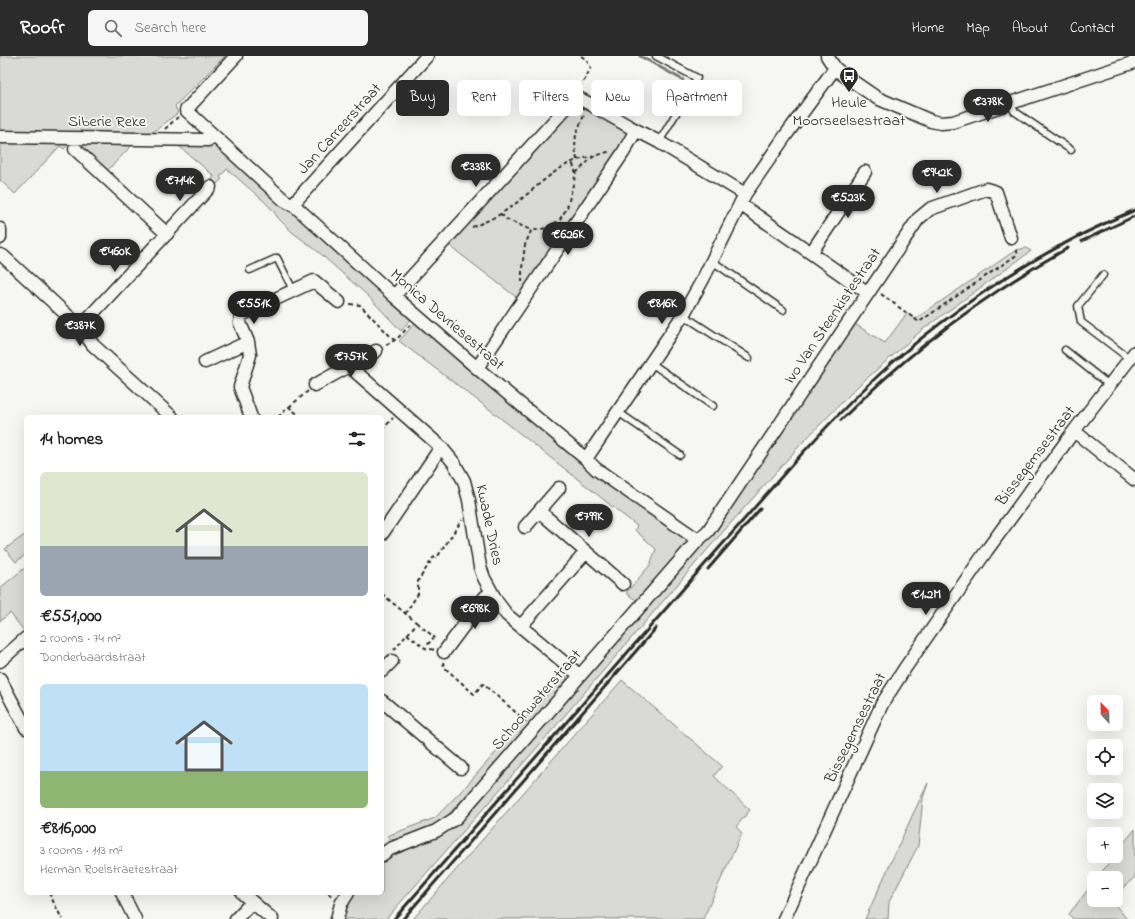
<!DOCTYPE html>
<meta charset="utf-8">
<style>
:root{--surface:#fff;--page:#f6f6f6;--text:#222;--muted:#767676;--accent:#2b2b2b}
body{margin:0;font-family:"Indie Flower",sans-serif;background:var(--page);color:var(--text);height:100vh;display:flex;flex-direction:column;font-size:15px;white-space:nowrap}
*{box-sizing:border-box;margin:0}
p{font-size:13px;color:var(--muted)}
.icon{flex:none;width:22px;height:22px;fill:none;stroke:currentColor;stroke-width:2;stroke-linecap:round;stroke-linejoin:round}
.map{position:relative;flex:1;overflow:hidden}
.panel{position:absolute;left:24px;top:359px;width:360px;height:480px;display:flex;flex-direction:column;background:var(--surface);border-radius:6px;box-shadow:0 4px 16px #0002}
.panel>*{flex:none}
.banner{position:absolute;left:396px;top:24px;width:380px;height:36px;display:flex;gap:8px}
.needle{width:26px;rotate:338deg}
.controls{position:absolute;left:1087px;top:639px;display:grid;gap:8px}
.controls a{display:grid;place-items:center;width:36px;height:36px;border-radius:6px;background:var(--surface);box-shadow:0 4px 16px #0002;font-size:20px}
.price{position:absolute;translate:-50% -34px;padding:0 9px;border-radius:14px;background:var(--accent);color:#fff;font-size:13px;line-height:26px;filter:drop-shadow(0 1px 2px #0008)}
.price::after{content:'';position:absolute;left:50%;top:24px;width:12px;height:9px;margin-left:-6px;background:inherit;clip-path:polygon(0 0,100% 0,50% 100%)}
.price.current{background:#222;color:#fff}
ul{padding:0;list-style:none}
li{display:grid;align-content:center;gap:8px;height:212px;padding:0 16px}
li span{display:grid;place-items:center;height:124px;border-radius:6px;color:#555}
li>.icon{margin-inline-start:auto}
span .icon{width:72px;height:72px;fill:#fffc;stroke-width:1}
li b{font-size:17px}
h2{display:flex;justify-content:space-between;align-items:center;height:48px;padding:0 16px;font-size:17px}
.chip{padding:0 14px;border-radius:6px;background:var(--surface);box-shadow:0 4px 16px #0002;font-size:14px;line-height:36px}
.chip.current{background:var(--accent);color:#fff}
header{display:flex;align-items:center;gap:24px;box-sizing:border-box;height:56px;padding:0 20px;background:var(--accent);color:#fff}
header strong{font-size:19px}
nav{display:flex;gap:22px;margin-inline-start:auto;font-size:14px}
.search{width:280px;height:36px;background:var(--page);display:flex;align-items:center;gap:10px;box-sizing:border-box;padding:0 14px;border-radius:6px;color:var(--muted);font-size:15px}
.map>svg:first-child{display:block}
.green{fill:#d9d9d5;stroke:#828280}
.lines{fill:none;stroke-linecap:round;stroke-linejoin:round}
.stream{stroke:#7a7a78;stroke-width:3}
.lane-casing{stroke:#2b2b2b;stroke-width:9}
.street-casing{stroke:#2b2b2b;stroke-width:15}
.path{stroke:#2b2b2b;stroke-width:2;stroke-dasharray:4 3;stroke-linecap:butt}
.lane{stroke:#f6f6f2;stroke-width:6}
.street{stroke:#f6f6f2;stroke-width:12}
.rail{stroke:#2b2b2b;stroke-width:3}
.labels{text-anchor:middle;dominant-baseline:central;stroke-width:3.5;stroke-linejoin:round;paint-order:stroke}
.poi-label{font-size:16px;fill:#2b2b2b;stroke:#f6f6f2}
.street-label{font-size:16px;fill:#2b2b2b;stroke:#f6f6f2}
</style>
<header>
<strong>Roofr</strong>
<div class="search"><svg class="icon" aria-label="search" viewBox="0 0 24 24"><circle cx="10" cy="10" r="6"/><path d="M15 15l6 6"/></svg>Search here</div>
<nav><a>Home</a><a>Map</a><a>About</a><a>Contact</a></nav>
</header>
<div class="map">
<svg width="1135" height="863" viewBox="0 0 1135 863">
<rect width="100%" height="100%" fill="#f6f6f2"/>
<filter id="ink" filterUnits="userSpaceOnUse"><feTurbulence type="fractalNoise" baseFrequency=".025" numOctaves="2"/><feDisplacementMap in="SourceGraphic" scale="8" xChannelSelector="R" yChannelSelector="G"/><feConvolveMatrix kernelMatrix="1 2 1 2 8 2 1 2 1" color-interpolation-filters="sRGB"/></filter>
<g filter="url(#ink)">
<path class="green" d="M0,0H225L175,50L178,57L152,77H17L0,76Z
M575,46L631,78L520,244L446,187Z
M0,84L135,86L106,116L72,94L68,89L64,93L60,90L15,138L0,124Z
M174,86L204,87L216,89L292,154L411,263L401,275L368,240L316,194L292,176L278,162L274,156L265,146L227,113L220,121L222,123L217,128L212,123L214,120Z
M1026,192L1031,195L922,274L858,330L802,387L714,486L542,686L386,863H342L344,857L355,837H382V807L397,796L433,783L442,778L468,757L688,503L709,481L855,268L885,287L907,257L915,263L1016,194Z
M416,266L573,398L587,413L680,476L686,482V490L637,545L626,537L650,509L656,493L635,474L637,470L489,353L399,285Z
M26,478V498L16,506L5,493Z
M26,511V575L25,576L10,557L0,565V532Z
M566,617L567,623L564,629L478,727L447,760L432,770L398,784L390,783L387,780L435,762L466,730Z
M622,624L722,710L714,720L750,754L736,771L742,777L703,863H413Z
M928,727L923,742L918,790L889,846L888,863H865L912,760Z
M1135,773V821L1116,838V822H1097L1114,800H1116V797Z
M1094,826V844H1111L1127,863H1073L1069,858Z"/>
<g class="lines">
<path class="stream" d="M640,0L683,24"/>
<g class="lane-casing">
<path id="lane" d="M656,0L697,22L659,86
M1011,47L1014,55L1071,94
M712,205L783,254
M250,214L277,202L293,234
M1103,219L1078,250L1081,266L1130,303
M683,259L749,302
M1065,294L1109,329
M651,307L713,350
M618,356L680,399"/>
</g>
<g class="street-casing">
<path id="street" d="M236,0L186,54L284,144L296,151L394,240L477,312L586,403L596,413L698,484
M827,0L835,12L842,18L877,42L931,65L941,67L953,66L1135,6
M0,81L208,84L212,79
M75,93L167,178
M740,148L811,197L868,237
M292,149L427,0
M0,173V182
M811,197L865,116
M0,199L3,200L80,271L93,289L172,361
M394,240L576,41L590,48L630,71L659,86L745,138
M80,271L210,131
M205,306L248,286
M349,310L441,391L454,407L464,425L469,444L480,511L484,522L497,546L507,559L579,619
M477,312L623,97L636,74
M315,329L376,295
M251,361L240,331L250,299L248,286L240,267L241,259L314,225L339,246
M1074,375L1135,424
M586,403L683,259L703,223L745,138L786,79L835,12
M539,455L623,528
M525,471L559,432
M382,478L441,391
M521,570L586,496
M444,596L485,541L491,536
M0,605L26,582
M382,615L392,605
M0,623L26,672
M382,645L461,712
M382,799L390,793L436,775L456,762L698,484L708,475L918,163L930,153L986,133L996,136L1011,182
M122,837L135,863
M242,837L272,863
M236,863L252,846
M337,863L341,848L348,837
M784,863L882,648L905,612L987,494L1074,375L1135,296"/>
</g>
<path class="path" d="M580,32L591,12L586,3L581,0
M165,73L178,61
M577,104L575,91L576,78L585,57
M576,117L594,100
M501,158L506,163L531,174
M472,171C489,165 506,156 520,144C538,130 555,112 577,104C583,102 589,101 595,100C600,99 605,96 610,96
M522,226V212L525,189L531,175L547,172L553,169L560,163L567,152L576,117L572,106
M881,238L919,266L1018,198L1015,192
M350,248L360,249L395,285
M386,289L397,283L411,268
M289,351L308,335
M278,361L289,351L301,361
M382,374L393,362
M382,538L417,567L394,594
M405,558L418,538V525L433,502L438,500L462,464
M417,567L434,581L425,592
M407,578L425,592L435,594
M443,606L444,611L474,638L483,628L527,666
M49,837L62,863
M328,837L333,841"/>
<use href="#lane" class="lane"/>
<use href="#street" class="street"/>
<path class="rail" d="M1082,185L1135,160
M841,364C910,295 983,239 1068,192
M708,513L760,453
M394,863L790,411C822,375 856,339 892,307C964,244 1047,191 1135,154
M403,863L656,572"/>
</g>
</g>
<defs>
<g id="bus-pin" transform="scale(1)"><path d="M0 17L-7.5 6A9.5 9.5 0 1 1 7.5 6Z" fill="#2b2b2b" stroke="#f6f6f2"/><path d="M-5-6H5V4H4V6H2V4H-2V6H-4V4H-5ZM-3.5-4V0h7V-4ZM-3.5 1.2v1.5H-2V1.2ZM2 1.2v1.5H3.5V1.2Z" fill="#fff"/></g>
</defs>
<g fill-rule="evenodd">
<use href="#bus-pin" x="849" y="20"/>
</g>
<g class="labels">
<g class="poi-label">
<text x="849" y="47">Heule<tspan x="849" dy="18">Moorseelsestraat</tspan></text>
</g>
<g class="street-label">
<text x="107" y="66">Siberie Reke</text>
<text transform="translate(340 73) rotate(-48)">Jan Carreerstraat</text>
<text transform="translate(833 260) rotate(-56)">Ivo Van Steenkistestraat</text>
<text transform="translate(447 264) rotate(41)">Monica Devriesestraat</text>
<text transform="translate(1036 400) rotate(-53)">Bissegemsestraat</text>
<text transform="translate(489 469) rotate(78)">Kwade Dries</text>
<text transform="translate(537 644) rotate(-49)">Schoonwaterstraat</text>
<text transform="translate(856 672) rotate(-64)">Bissegemsestraat</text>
</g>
</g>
</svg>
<div class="controls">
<a><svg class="needle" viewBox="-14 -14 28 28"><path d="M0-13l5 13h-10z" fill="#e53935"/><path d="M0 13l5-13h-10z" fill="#767676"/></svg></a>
<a><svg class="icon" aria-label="locate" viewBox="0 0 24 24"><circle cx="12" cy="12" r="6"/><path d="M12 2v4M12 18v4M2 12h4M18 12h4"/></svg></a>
<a><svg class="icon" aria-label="layers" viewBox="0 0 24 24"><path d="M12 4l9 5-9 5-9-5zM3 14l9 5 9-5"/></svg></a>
<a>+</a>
<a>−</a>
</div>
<b class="price" style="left:988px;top:67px">€378K</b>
<b class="price" style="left:476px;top:132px">€338K</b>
<b class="price" style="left:937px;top:138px">€942K</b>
<b class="price" style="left:180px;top:146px">€714K</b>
<b class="price" style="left:848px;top:163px">€523K</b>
<b class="price" style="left:568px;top:200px">€626K</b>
<b class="price" style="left:115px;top:217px">€460K</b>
<b class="price current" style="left:254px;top:269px">€551K</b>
<b class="price" style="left:662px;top:269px">€816K</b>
<b class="price" style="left:80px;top:291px">€387K</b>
<b class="price" style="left:351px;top:322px">€757K</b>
<b class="price" style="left:589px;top:482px">€799K</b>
<b class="price" style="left:926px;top:560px">€1.2M</b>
<b class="price" style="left:475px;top:574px">€698K</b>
<div class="banner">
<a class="chip current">Buy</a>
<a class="chip">Rent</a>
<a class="chip">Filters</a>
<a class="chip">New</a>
<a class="chip">Apartment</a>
</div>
<section class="panel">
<h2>14 homes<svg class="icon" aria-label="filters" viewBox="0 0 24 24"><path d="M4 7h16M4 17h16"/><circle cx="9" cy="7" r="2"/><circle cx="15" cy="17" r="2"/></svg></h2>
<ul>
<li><span style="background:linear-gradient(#dfe7d0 60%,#9aa5b1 0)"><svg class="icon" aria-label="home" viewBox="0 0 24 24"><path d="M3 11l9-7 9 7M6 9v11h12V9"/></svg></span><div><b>€551,000</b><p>2 rooms · 74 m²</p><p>Donderbaardstraat</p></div></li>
<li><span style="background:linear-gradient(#bfe0f5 70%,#8fb573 0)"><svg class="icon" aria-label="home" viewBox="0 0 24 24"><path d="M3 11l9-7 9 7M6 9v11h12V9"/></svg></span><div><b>€816,000</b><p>3 rooms · 113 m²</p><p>Herman Roelstraetestraat</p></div></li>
</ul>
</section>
</div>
